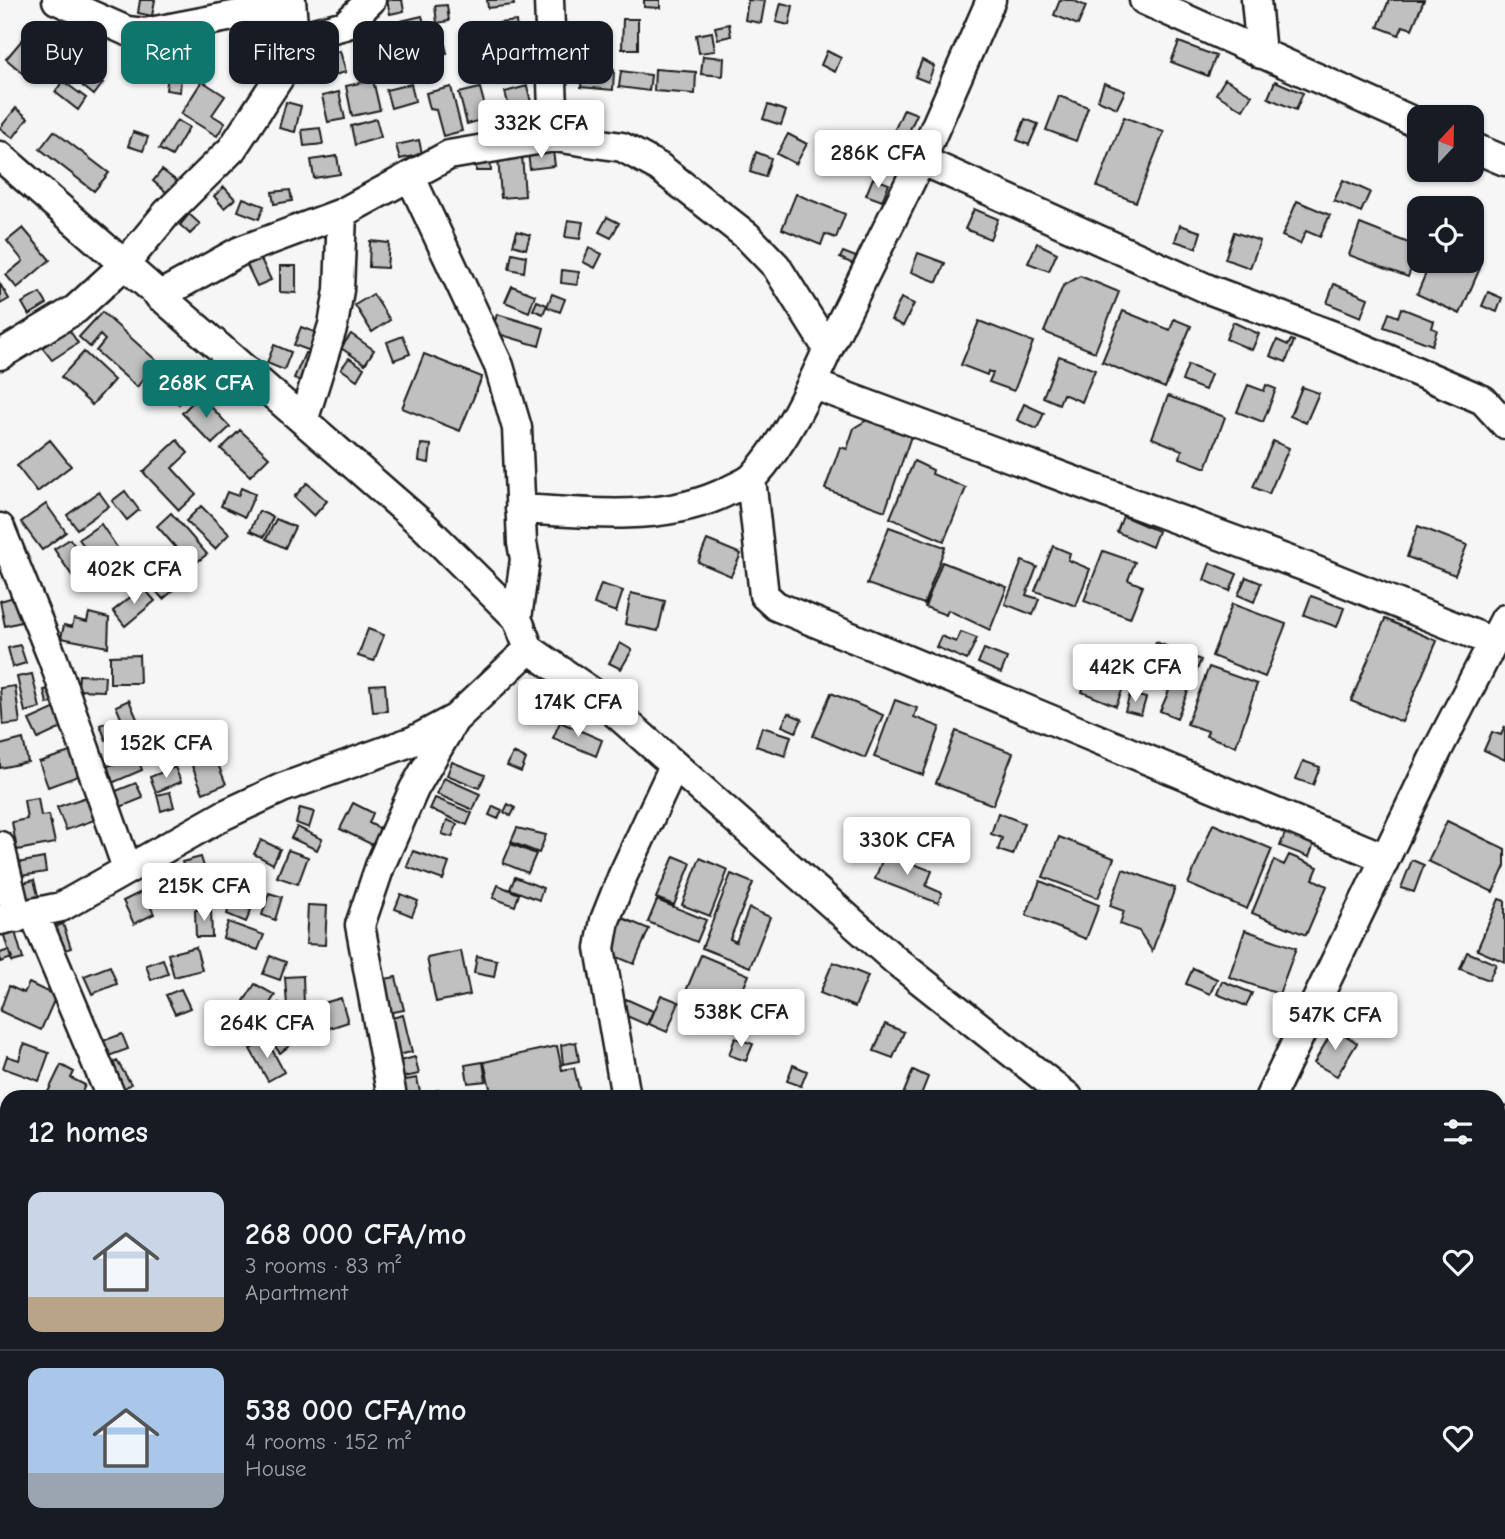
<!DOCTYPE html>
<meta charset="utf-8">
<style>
:root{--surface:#171b24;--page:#20242c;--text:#f1f3f6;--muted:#9ea1a6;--line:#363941;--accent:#0f766e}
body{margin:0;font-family:"Comic Neue",sans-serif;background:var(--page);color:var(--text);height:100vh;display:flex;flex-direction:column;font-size:26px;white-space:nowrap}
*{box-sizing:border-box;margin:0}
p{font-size:23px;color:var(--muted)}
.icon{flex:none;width:38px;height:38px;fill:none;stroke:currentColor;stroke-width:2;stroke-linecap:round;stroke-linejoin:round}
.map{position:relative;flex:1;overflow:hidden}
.drawer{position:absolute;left:0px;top:1090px;width:1505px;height:450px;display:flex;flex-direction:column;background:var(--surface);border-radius:21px 21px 0 0;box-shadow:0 2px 5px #0004}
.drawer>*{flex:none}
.guide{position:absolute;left:21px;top:21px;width:700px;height:63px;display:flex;gap:14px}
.needle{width:46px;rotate:22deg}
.fabs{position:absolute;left:1407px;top:105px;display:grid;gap:14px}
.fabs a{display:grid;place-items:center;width:77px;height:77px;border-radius:14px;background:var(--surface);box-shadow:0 2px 5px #0004;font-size:35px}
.price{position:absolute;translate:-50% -60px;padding:0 16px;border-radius:7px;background:#fff;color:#222;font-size:23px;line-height:46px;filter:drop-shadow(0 2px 4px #0008)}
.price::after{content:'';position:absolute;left:50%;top:42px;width:21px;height:16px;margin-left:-10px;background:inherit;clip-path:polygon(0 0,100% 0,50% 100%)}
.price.current{background:var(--accent);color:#fff}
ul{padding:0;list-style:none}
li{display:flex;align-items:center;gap:21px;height:175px;padding:0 28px}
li+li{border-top:2px solid var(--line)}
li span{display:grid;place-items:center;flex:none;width:196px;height:140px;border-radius:14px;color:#555}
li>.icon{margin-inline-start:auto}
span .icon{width:84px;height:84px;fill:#fffc;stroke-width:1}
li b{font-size:30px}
h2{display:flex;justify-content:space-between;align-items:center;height:84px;padding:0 28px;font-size:30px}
.pill{padding:0 24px;border-radius:14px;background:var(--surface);box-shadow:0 2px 5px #0004;font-size:24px;line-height:63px}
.pill.current{background:var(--accent);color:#fff}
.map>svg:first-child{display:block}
.building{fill:#c0c0c0;stroke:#1c1c1c;stroke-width:2}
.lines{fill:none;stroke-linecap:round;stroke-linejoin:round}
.minor-casing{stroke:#1c1c1c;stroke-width:33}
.minor{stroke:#fff;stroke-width:28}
</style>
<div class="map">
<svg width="1505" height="1539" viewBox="0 0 1505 1539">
<rect width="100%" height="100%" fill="#f6f6f6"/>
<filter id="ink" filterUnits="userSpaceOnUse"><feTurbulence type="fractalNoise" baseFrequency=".0143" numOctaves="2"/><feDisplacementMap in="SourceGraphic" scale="14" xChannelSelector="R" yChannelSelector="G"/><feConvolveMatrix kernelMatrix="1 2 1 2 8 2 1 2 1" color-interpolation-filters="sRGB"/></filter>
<g filter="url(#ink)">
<path class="building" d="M140,0H155L152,16L138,13Z
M387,0H402L404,11L390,14Z
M487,0H513L514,5L488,8Z
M644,0H660V8L644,7Z
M748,0L765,1L761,23L745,20Z
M1060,0H1072L1086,6L1078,25L1054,15Z
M1389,0H1424L1412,29L1403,26L1399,35L1378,27Z
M781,3L793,6L789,25L776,22Z
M447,5L449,21L437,23L435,6Z
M422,16L427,32L406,38L401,21Z
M623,19H638V49H622Z
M516,21L518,39L501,40L499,23Z
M389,24L394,43L378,47L373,28Z
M729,24L731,36L718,39L715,27Z
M89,29L101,39L81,61L69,51Z
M712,32L715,51L699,53L696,35Z
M442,33L447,53L431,57L429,48L421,50L418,39Z
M22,40L41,56L25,75L6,59Z
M1179,42L1216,56L1208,76L1171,62Z
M539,50L541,64L527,66L525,52Z
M340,51L346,72L334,75L329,54Z
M827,51L841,58L835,72L821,65Z
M703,56L724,58L723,76L701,74Z
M922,60L934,66L928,82L915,77Z
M503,62L505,76L481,79L479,64Z
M84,67L103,83L94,95L74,79Z
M583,67L614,70L613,90L581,87Z
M655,69L696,72L695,94L654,91Z
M621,71L651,75L649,91L619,87Z
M168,75L181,76L180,92L166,90Z
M1225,79L1252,95L1243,110L1216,94Z
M373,80L380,110L352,116L346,86Z
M63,81L86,98L78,110L55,92Z
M202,81L225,96L212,115L225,123L217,136L181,114Z
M1275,81L1303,93L1296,110L1268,98Z
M1104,83L1125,91L1117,108L1098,100Z
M411,84L415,101L391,108L386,90Z
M527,86L531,102L509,107L505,92Z
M451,87L462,131L443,136L436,110L430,109L426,93Z
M480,88L488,118L467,124L459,93Z
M339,92L345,119L328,122L322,96Z
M1059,96L1088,107L1076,141L1046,130Z
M286,102L301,106L295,132L279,128Z
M768,105L786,111L781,125L763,119Z
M16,108L28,118L13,138L0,128Z
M904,109L917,114L903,145L890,140Z
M1124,117L1164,132L1136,202L1097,187Z
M376,119L381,137L355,145L351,126Z
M1025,119L1038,124L1029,145L1017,140Z
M177,120L189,127L172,156L159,149Z
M320,128L323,144L304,146L302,130Z
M54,131L109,173L94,191L40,149Z
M133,132L148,137L143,151L128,146Z
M788,134L807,144L796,164L777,154Z
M419,140L422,154L400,159L396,145Z
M553,151L555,166L530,169L528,153Z
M756,152L771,158L765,177L750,172Z
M522,154L525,196L501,198L498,156Z
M337,156L340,174L314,178L311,160Z
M476,158H490L491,171H476Z
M162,170L182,185L172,197L153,181Z
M873,178L889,184L882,201L866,195Z
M1343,180L1370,192L1361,212L1334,201Z
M224,187L235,199L224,208L214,196Z
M290,190L292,201L274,204L272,192Z
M796,194L845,214L836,238L825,234L821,245L782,229Z
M243,198L264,206L259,219L238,211Z
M1297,201L1330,215L1320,237L1306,231L1300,244L1282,236Z
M974,209L998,219L990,239L965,229Z
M1472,212L1482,213L1480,229L1472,228Z
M189,214L200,224L190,234L180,225Z
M607,217L619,223L611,238L599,232Z
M568,220L583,222L580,239L565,237Z
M1360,224L1419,247L1408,277L1349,255Z
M1180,225L1201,232L1196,248L1175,241Z
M23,228L50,260L17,288L6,275L23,261L7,241Z
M517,231L530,235L526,249L513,245Z
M1234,232L1260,241L1250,268L1225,259Z
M370,241L389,243L387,268L369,267Z
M1037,243L1057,253L1049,271L1028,263Z
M589,248L602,254L595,268L583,262Z
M843,252L856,257L853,264L840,258Z
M512,253L526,256L524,272L509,269Z
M918,253L945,263L937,282L911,272Z
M260,257L271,280L257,286L246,263Z
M1431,261H1461L1480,268L1460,314L1417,294Z
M280,266H296V293L280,292Z
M562,270L579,272L577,285L561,283Z
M1080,276L1119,292L1095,352L1044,332L1063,286Z
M0,284L9,299L0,304Z
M1334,284L1368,298L1361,317L1327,303Z
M512,286L535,295L529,312L505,302Z
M1488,292L1502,298L1497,312L1482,306Z
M40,293L47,304L29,315L22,303Z
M373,294L390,320L372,332L355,305Z
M552,294L565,299L560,312L547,307Z
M901,298L914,304L903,326L891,320Z
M537,301L547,305L543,314L533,310Z
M1401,308L1434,321L1432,328L1437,330L1432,345L1384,327L1389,313L1398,317Z
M1123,311L1170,330L1174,319L1191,326L1165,388L1102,362Z
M102,312L158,362L151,370L184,398L179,404L146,376L137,387L96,351L105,340L100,335L90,347L79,337Z
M497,314L544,328L539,346L492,332Z
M979,321L1033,342L1014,391L989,382L993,373L988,371L987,375L961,365Z
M1233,322L1259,334L1252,350L1226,339Z
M301,327L325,336L319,354L294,345Z
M68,328L78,343L52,360L41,346Z
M351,334L374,350L365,364L341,348Z
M403,336L410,354L394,360L387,342Z
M1277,340L1288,345L1291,340L1294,341L1286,362L1270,356Z
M274,345L291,352L284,370L267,363Z
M84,352L114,380L92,405L61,377Z
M305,353L317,358L306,384L294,378Z
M424,354L482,377L460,431L402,408Z
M1059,356L1095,370L1082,402L1063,394L1059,404L1043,397Z
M349,358L364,368L357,380L341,369Z
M1188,365L1211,374L1205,390L1182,381Z
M1248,385L1264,391L1266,385L1276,389L1263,422L1237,412Z
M1302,387L1319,393L1306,423L1290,416Z
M200,395L230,427L212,444L182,413Z
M1168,396L1225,417L1206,468L1180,458L1182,450L1152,438Z
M1024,404L1044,413L1037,429L1017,420Z
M867,420L911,436L885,511L825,489L840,447L847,449L854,428Z
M240,430L269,457L250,476L221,449Z
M50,440L71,466L37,492L17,466Z
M177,440L188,453L172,468L196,494L179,510L143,472Z
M1273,441L1289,448L1269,494L1253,487Z
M421,444L431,445L429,463L419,461Z
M914,461L933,470L932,474L966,488L944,541L890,518Z
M307,483L327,501L314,516L294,497Z
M241,488L255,494L245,517L221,506L227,492L238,496Z
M125,491L139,510L127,520L112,501Z
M99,492L109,506L77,529L67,515Z
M46,504L66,532L42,550L21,522Z
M201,506L229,534L215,549L186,521Z
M259,511L273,517L264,537L250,531Z
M171,513L207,554L192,566L157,526Z
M1123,516L1158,531L1152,547L1117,532Z
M276,519L295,527L285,548L266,539Z
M101,524L118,549L96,563L79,539Z
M1418,526L1467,545L1455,575L1407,557Z
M889,527L945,547L924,604L867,584Z
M70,539L89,566L73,577L54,549Z
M707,540L741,554L731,576L698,562Z
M1053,546L1070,553L1068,560L1090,569L1076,606L1035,591Z
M1103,551L1135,562L1128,580L1143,586L1130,618L1084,601Z
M176,554L193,574L163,599L146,580Z
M124,556L146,580L133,592L111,567Z
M1022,561L1037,567L1026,595L1039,599L1033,615L1005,604Z
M942,562L1007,587L990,630L948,610L946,615L925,607Z
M1210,563L1237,574L1230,591L1204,580Z
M1246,577L1261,583L1254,602L1238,595Z
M601,584L623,591L616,612L594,604Z
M143,587L155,601L125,626L113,611Z
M631,593L665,601L658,631L625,624Z
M1311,596L1344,608L1337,627L1304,615Z
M14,597L21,622L5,626L0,601Z
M1232,604L1286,624L1265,677L1212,656Z
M89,613L109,618L108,647L61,638L64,625L72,627L74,619L87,622Z
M1385,619L1437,641L1402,722L1351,701Z
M368,629L384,635L374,661L358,656Z
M961,632L977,638L967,660L936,647L941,636L956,642Z
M1156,642L1201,660L1177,718L1160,711L1169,691L1141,679Z
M620,643L632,650L621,669L609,663Z
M20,645L26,663L13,667L8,648Z
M984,649L1007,658L1001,673L978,663Z
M139,655L140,683H110V656Z
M1209,667L1257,684L1236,746L1206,736L1208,731L1187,724Z
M1091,669L1125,683L1116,706L1082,692Z
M32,674L40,708L25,712L17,677Z
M79,675L105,676L104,691L78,690Z
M385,684L387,711L373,712L370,685Z
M15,686L20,723L3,725L0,688Z
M59,687L62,701L47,704L44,690Z
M831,693L883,715L865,758L813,736Z
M1130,694L1146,698L1141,715L1125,711Z
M129,700L140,726L127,732L116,706Z
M895,700L917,708L914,717L940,727L923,775L874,757Z
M60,706L68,725L38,739L29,720Z
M788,713L802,719L796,732L782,726Z
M115,719L122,733L106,740L100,725Z
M560,722L602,740L596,756L553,738Z
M1505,726V760L1484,750L1492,732L1501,735Z
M762,727L791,736L785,756L756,746Z
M956,731L1013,753L993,805L936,783Z
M23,739L28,762L0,768V745Z
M73,751L81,775L48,787L39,762Z
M213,752L226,784L203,793L190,761Z
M513,753L526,759L521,772L507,766Z
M136,754L142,770L112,783L106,767Z
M1303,761L1320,767L1313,785L1296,779Z
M452,762L485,775L479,788L447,775Z
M175,767L181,782L156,792L150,777Z
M444,778L480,794L473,810L437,794Z
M136,783L143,798L113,810L106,795Z
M170,792L174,807L161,811L157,795Z
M92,795L100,818L66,830L57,807Z
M38,798L41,816L49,815L55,843L17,850L12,822L27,819L24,800Z
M435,798L472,813L467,825L430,809Z
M353,803L373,813L369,823L387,832L379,848L340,829Z
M508,804L515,808L511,816L504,812Z
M493,806L502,810L498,819L489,815Z
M300,808L314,812L309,828L296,823Z
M998,813L1024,823L1013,855L998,850L1002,838L991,834Z
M447,820L457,824L452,837L442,834Z
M1447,821L1505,849V866L1493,892L1428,861Z
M1213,824L1272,849L1247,909L1188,884Z
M297,827L322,839L317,850L291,838Z
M517,828L546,835L539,853L511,842Z
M1286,831L1315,841L1309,857L1280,846Z
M1059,837L1114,858L1098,898L1043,877Z
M261,840L280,849L273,864L254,854Z
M511,844L536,854L528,873L503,863Z
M288,850L308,857L298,884L277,877Z
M413,851L449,863L443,880L407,867Z
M885,853L932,871L926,886L942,893L938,903L875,879Z
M1289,855L1318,867L1313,879L1327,886L1306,935L1252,913L1274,860L1284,865Z
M674,856L691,863L674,905L656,898Z
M201,857L205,870L186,875L182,862Z
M44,858L46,872L15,877L12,864Z
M700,858L728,870L710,916L682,905Z
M1412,860L1424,865L1414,892L1401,888Z
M177,868L183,892L169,896L162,872Z
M1123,869L1175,888L1152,951L1139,931L1120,924L1124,911L1110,906Z
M217,873L222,895L199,900L195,877Z
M731,874L753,883L730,939L736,942L749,908L770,917L750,967L702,948Z
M515,877L543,888L539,900L510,889Z
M34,880L39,899L24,903L19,884Z
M1040,881L1099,905L1086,939L1026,915Z
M498,885L519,894L515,906L493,898Z
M143,891L154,914L134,924L123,901Z
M269,893L282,897L275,920L262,915Z
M401,894L418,901L412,916L395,909Z
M1499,899L1505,901V962L1477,950Z
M657,900L706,920L697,942L648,922Z
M231,903L251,910L246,922L227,914Z
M308,905L327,906L325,945L306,944Z
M195,910H211L212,937H196Z
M620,917L649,929L634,964L605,952Z
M228,922L264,935L258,950L223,938Z
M63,924L71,948L55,954L47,929Z
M13,925L23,959L12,962L2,929Z
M1245,930L1296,948L1279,994L1229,977Z
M196,947L202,970L174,977L168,954Z
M9,950L12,958L0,962V953Z
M461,951L470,995L436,1002L427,958Z
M1467,952L1496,964L1489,980L1460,969Z
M701,955L749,975L729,1023L681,1003Z
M270,956L286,962L280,980L263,974Z
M477,956L497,960L494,977L474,973Z
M163,959L168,974L151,980L146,965Z
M833,962L868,976L855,1007L820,993Z
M110,966L117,984L92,994L84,976Z
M1193,968L1217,979L1210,994L1186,984Z
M303,976L304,1005L287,1006L285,977Z
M396,977L404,1010L388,1013L380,980Z
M1222,981L1252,993L1246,1006L1217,994Z
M29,983L56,996L41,1030L0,1011L9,986L24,993Z
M255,984L275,995L264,1013L244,1001Z
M181,989L190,1008L175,1014L166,995Z
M661,995L679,1002L667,1032L649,1024Z
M341,998L348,1022L327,1029L320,1004Z
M626,999L653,1011L647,1025L620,1013Z
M279,1003L291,1016L276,1030L264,1017Z
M403,1015L412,1052L396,1055L388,1019Z
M885,1024L904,1032L893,1058L874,1051Z
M1334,1028L1357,1043L1337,1076L1314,1063Z
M279,1030L290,1045L280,1053L268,1037Z
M122,1034L128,1049L103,1058L97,1043Z
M735,1038L753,1044L746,1061L729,1055Z
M267,1040L284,1072L268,1081L250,1049Z
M576,1042L579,1061L563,1064L561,1045Z
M24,1044L49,1053L39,1081L3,1068L7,1056L19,1060Z
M557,1046L562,1070L574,1068L581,1097H492L484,1062Z
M415,1057L419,1074L400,1078L396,1062Z
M117,1061L131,1084L116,1093L103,1069Z
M483,1062L486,1081L468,1083L465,1065Z
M61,1065L74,1072L71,1078L85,1085L80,1097L46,1096Z
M793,1065L807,1071L801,1086L787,1081Z
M913,1070L928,1077L920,1097H902Z
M417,1078L420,1092L403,1096L400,1081Z
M439,1090L441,1097H418L417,1095Z
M1,1111L7,1113V1125L0,1122Z
M0,1197L7,1199V1228L0,1225Z
M1498,1211L1505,1214L1498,1234Z
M4,1429L7,1441L0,1443V1430Z
M1498,1489L1505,1492V1502L1498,1519Z
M141,1533H156V1539H140Z
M161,1533H176V1539H162Z
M190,1533H212V1539H198L197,1533Z
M337,1533H351L355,1538L341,1539Z
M412,1533H426L435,1539H408Z
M527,1533V1539H511L510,1534Z
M1196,1533H1233L1230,1539H1211Z
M1427,1533H1434L1448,1539H1425Z"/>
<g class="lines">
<g class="minor-casing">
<path id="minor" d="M57,0L127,31L145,33L238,15L291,10
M1144,0L1419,124
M1256,0L1261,54
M294,38L345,25L371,0
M1472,147L1505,161
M0,156L424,526L517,618L529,649L593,693L895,960L1068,1097
M921,160L1208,289L1334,336L1483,400L1505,424
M410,176L499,366L517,428L522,543L525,559L517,618
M159,296L240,251L342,213
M828,349L921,160L991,0
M0,355L76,309L124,265L167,213L232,149L284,70L294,38L291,0
M812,384L1309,568L1493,642
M304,418L333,325L339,290L342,213L449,155L554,137L549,0
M751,479L764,595L776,606L1385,858
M520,509C590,513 666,523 730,490C737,486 747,483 753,477C786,441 808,393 828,349L776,266L747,236L659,167L622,147L554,137
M0,528L53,659L127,868
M0,846L17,918
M34,914L111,1097
M0,920L61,907L224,815L282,788L413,741L456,718L529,649
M392,1097L360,925L380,866L414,789L454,720
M626,1097L600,948L605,920L623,875L674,766
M1270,1097L1438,749L1505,619
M0,1136L7,1139
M1498,1136L1505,1121
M0,1315L7,1317
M1498,1406L1505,1411
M0,1518L7,1519
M60,1533L79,1539
M228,1533L231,1539
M386,1533L387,1539
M482,1533V1539
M701,1533L702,1539
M1046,1539L1049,1533
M1296,1539L1299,1533"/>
</g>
<use href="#minor" class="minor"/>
</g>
</g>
</svg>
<div class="fabs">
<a><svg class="needle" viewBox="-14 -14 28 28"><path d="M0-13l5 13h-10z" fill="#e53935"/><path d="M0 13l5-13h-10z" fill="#9ea1a6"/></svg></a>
<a><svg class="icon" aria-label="locate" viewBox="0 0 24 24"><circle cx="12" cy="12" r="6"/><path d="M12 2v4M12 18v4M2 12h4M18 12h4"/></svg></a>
</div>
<b class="price" style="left:541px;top:160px">332K CFA</b>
<b class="price" style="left:878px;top:190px">286K CFA</b>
<b class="price current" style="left:206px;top:420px">268K CFA</b>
<b class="price" style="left:134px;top:606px">402K CFA</b>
<b class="price" style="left:1135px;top:704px">442K CFA</b>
<b class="price" style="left:578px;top:739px">174K CFA</b>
<b class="price" style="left:166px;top:780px">152K CFA</b>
<b class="price" style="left:907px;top:877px">330K CFA</b>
<b class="price" style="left:204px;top:923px">215K CFA</b>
<b class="price" style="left:741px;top:1049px">538K CFA</b>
<b class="price" style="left:1335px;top:1052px">547K CFA</b>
<b class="price" style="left:267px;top:1060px">264K CFA</b>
<div class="guide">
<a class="pill">Buy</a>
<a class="pill current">Rent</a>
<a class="pill">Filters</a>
<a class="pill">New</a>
<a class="pill">Apartment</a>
</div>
<section class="drawer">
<h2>12 homes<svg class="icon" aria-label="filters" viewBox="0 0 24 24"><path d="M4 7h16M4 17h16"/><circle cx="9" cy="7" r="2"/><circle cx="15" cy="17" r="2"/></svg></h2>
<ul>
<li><span style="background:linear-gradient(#c9d6e8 75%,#b9a48a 0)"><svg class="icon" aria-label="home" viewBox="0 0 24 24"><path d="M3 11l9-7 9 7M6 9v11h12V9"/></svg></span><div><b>268 000 CFA/mo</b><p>3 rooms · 83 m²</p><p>Apartment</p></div><svg class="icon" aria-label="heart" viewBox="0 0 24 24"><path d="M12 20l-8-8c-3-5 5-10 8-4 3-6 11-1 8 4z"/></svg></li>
<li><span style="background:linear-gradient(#a9c7e8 75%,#9aa5b1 0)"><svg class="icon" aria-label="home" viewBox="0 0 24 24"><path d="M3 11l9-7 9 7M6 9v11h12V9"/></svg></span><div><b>538 000 CFA/mo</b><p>4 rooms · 152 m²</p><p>House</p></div><svg class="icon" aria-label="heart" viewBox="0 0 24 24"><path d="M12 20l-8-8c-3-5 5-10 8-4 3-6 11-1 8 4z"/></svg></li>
</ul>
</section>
</div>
